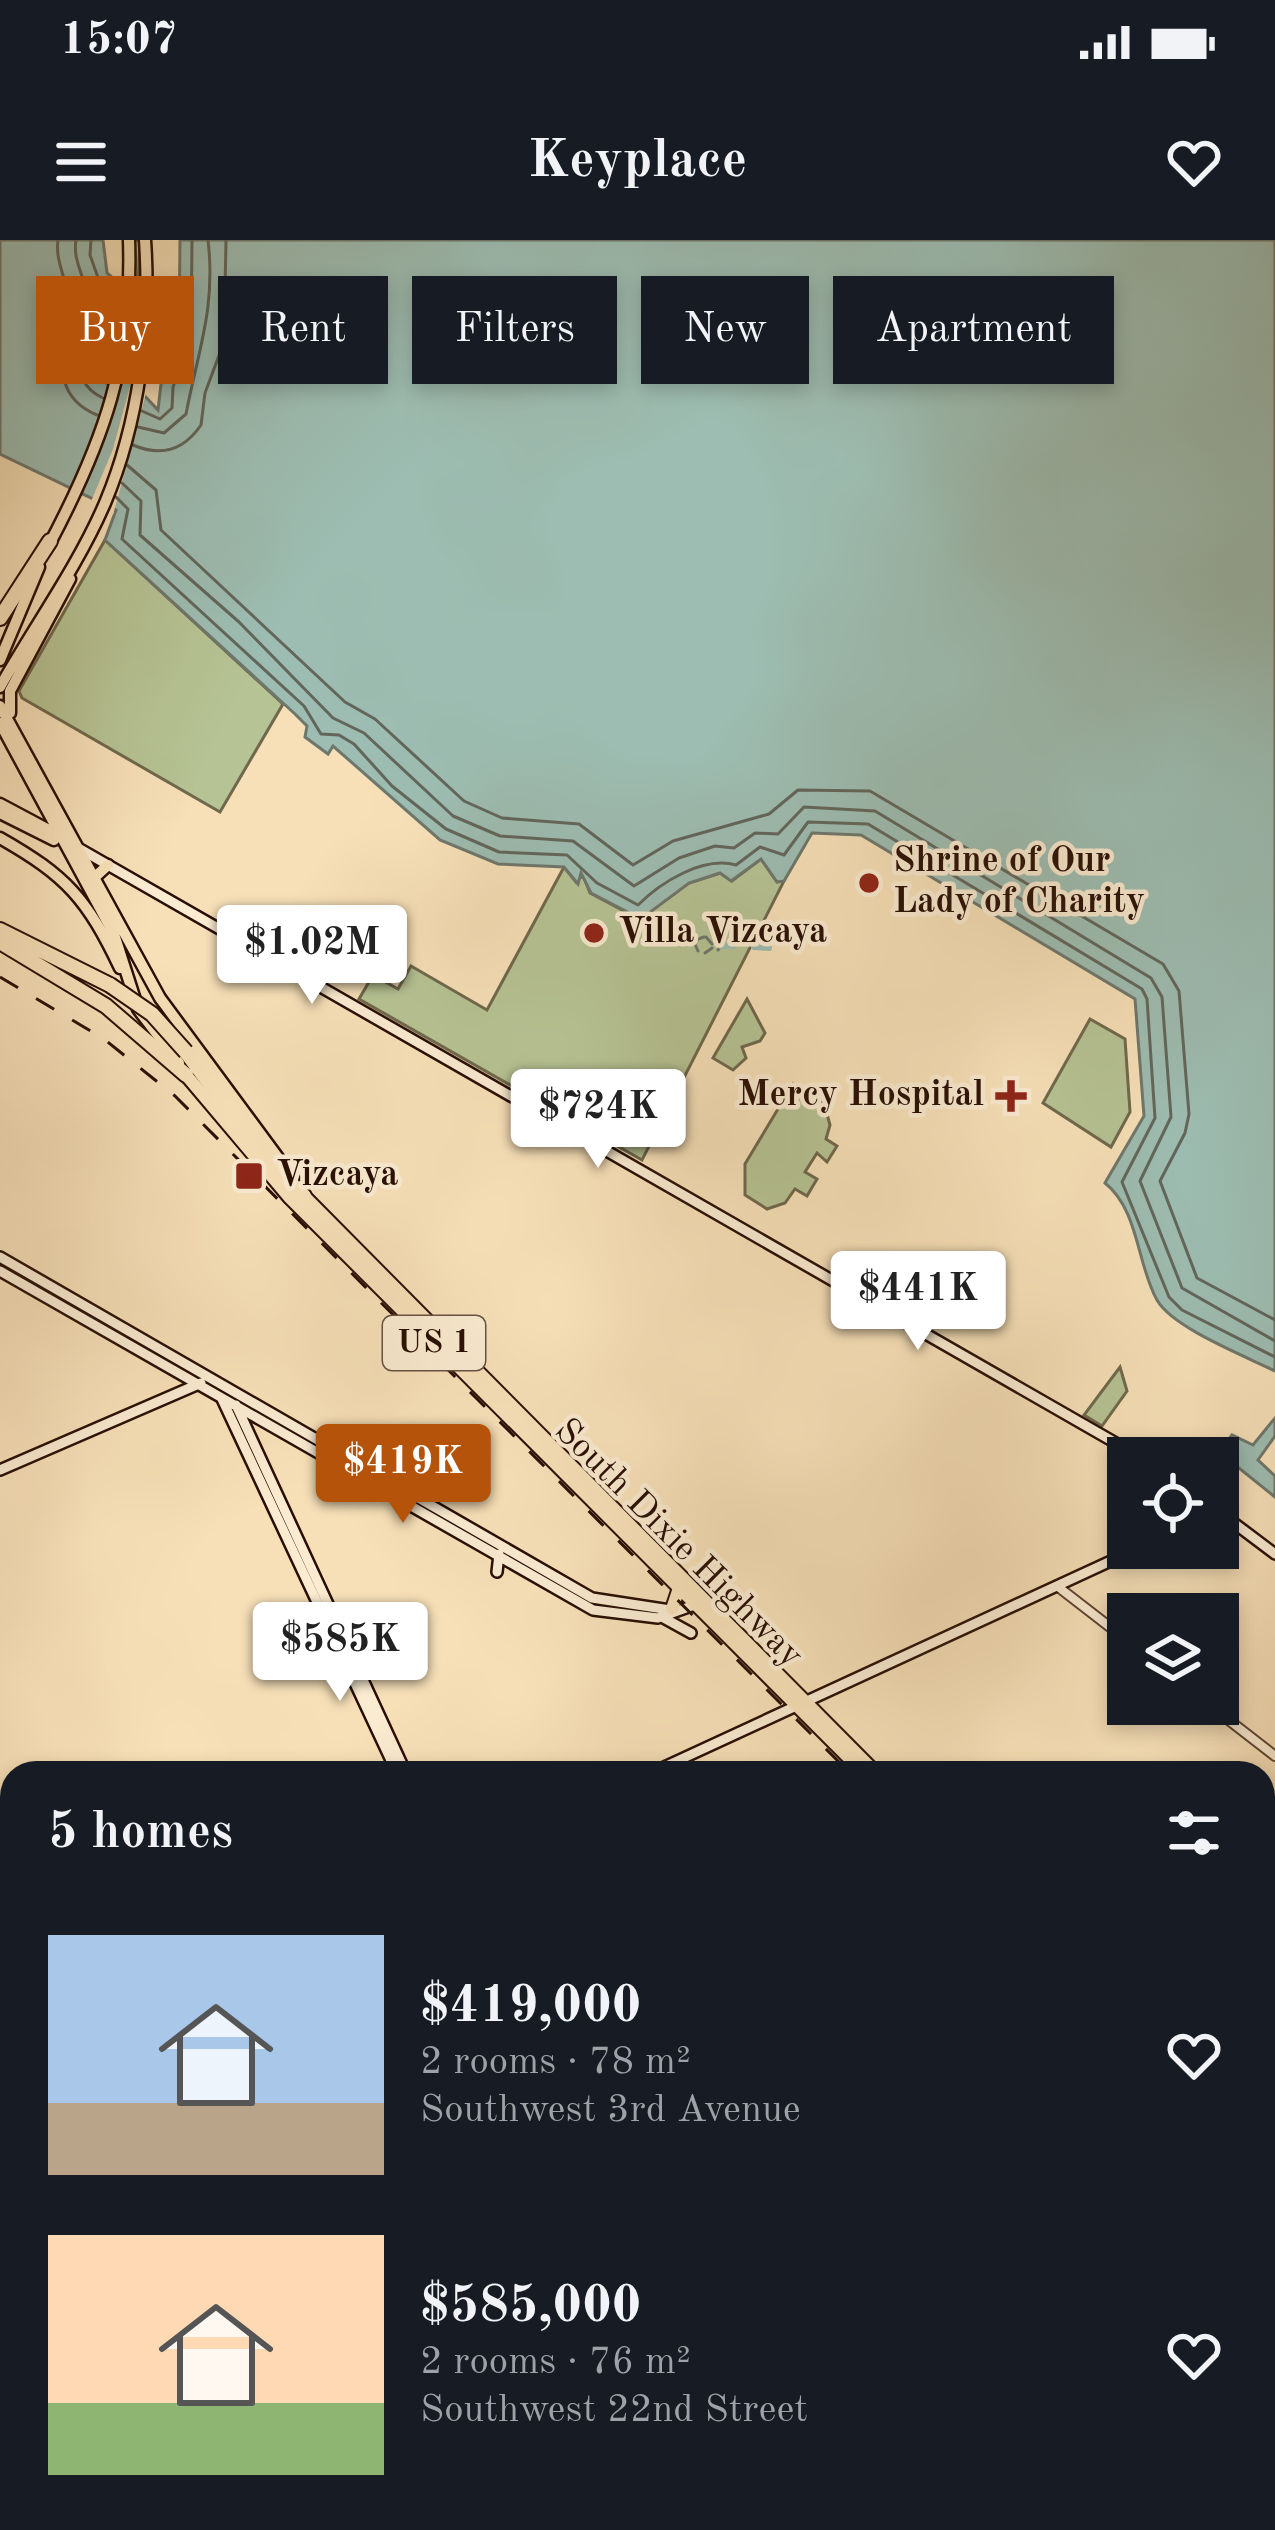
<!DOCTYPE html>
<meta charset="utf-8">
<style>
:root{--surface:#171b24;--page:#20242c;--text:#f1f3f6;--muted:#9ea1a6;--accent:#b45309}
body{margin:0;font-family:"Old Standard TT",serif;background:var(--page);color:var(--text);height:100vh;display:flex;flex-direction:column;font-size:45px;white-space:nowrap}
*{box-sizing:border-box;margin:0}
p{font-size:39px;color:var(--muted)}
.icon{flex:none;width:66px;height:66px;fill:none;stroke:currentColor;stroke-width:2;stroke-linecap:round;stroke-linejoin:round}
.map{position:relative;flex:1;overflow:hidden}
.side{position:absolute;left:0px;top:1521px;width:1275px;height:771px;display:flex;flex-direction:column;background:var(--surface);border-radius:36px 36px 0 0;box-shadow:0 6px 18px #0003}
.side>*{flex:none}
.guide{position:absolute;left:36px;top:36px;width:1203px;height:108px;display:flex;gap:24px}
.fabs{position:absolute;left:1107px;top:1197px;display:grid;gap:24px}
.fabs a{display:grid;place-items:center;width:132px;height:132px;border-radius:0px;background:var(--surface);box-shadow:0 6px 18px #0003;font-size:60px}
.price{position:absolute;translate:-50% -102px;padding:0 27px;border-radius:12px;background:#fff;color:#222;font-size:39px;line-height:78px;filter:drop-shadow(0 3px 6px #0008)}
.price::after{content:'';position:absolute;left:50%;top:72px;width:36px;height:27px;margin-left:-18px;background:inherit;clip-path:polygon(0 0,100% 0,50% 100%)}
.price.on{background:var(--accent);color:#fff}
ul{padding:0;list-style:none}
li{display:flex;align-items:center;gap:36px;height:300px;padding:0 48px}
li span{display:grid;place-items:center;flex:none;width:336px;height:240px;border-radius:0px;color:#555}
li>.icon{margin-inline-start:auto}
span .icon{width:144px;height:144px;fill:#fffc;stroke-width:1}
li b{font-size:51px}
h2{display:flex;justify-content:space-between;align-items:center;height:144px;padding:0 48px;font-size:51px}
.tag{padding:0 42px;border-radius:0px;background:var(--surface);box-shadow:0 6px 18px #0003;font-size:42px;line-height:108px}
.tag.on{background:var(--accent);color:#fff}
.status{display:flex;justify-content:space-between;align-items:center;height:84px;padding:0 60px;background:var(--surface);direction:ltr}
.status svg{height:33px;fill:currentColor}
header{display:flex;justify-content:space-between;align-items:center;height:156px;padding:0 48px;background:var(--surface);font-size:54px;font-weight:800}
.map>svg:first-child{display:block}
.green{fill:#b6c394;stroke:#6f684c;stroke-width:3}
.water{fill:#9dbdb2;stroke:#6e776c;stroke-width:3}
.pier{fill:#f7e0b8}
.lines{fill:none;stroke-linecap:round;stroke-linejoin:round}
.shore{stroke:#62665b;stroke-width:3}
.stream{stroke:#6e776c;stroke-width:3}
.canal{stroke:#9dbdb2;stroke-width:6}
.tertiary-casing{stroke:#5c4231;stroke-width:12}
.secondary-casing{stroke:#280e04;stroke-width:14}
.primary-casing{stroke:#280e04;stroke-width:15}
.trunk-casing{stroke:#280e04;stroke-width:16}
.motorway-casing{stroke:#280e04;stroke-width:18}
.tertiary{stroke:#faebd1;stroke-width:8}
.secondary{stroke:#faebd1;stroke-width:9}
.primary{stroke:#f7e0b8;stroke-width:10}
.trunk{stroke:#f7e0b8;stroke-width:12}
.motorway{stroke:#f7e0b8;stroke-width:14}
.rail{stroke:#280e04;stroke-width:3;stroke-dasharray:21 21;stroke-linecap:butt}
.motorway-bridge-casing{stroke:#280e04;stroke-width:18;stroke-linecap:butt}
.motorway-bridge{stroke:#f7e0b8;stroke-width:14}
.poi-dot{fill:#8f2418;stroke:#faebd1;stroke-width:4.5}
.labels{text-anchor:middle;dominant-baseline:central;stroke-width:9;stroke-linejoin:round;paint-order:stroke}
.shield{fill:#faebd1;stroke:#675042;stroke-width:3}
.shield-label{font-size:33px;font-weight:bold;fill:#280e04}
.poi-label{font-size:36px;font-weight:bold;fill:#280e04;stroke:#faebd1;text-anchor:start}
.street-label{font-size:36px;fill:#280e04;stroke:#faebd1}
</style>
<div class="status"><b>15:07</b><svg viewBox="0 0 49 12"><path d="M0 12V9h3v3zM5 12V6h3v6zM10 12V3h3v9zM15 12V0h3v12zM26 1h20v11H26zM47 4h2v5h-2z"/></svg></div>
<header><svg class="icon" aria-label="menu" viewBox="0 0 24 24"><path d="M4 6h16M4 12h16M4 18h16"/></svg>Keyplace<svg class="icon" aria-label="heart" viewBox="0 0 24 24"><path d="M12 20l-8-8c-3-5 5-10 8-4 3-6 11-1 8 4z"/></svg></header>
<div class="map">
<svg width="1275" height="2290" viewBox="0 0 1275 2290">
<rect width="100%" height="100%" fill="#f7e0b8"/>
<filter id="stains"><feTurbulence type="fractalNoise" baseFrequency=".00167" numOctaves="4"/><feColorMatrix values="0 0 0 0 .2 0 0 0 0 .09 0 0 0 0 .02 0 0 0 .5 -.17"/></filter>
<radialGradient id="worn" r=".72"><stop offset=".6" stop-color="#630" stop-opacity="0"/><stop offset="1" stop-color="#630" stop-opacity=".3"/></radialGradient>
<path class="green" d="M133,0H140L134,130L125,129Z
M105,300L283,464L220,572L22,458L19,451Z
M761,619L777,642L784,641L642,920L359,759L373,735L398,749L411,726L487,770L564,627L576,642L583,635L590,653L639,679L689,643L720,633L732,641Z
M747,759L765,793L760,801L742,807L746,818L733,830L713,818Z
M1090,779L1125,799L1130,872L1111,907L1043,863Z
M793,844L797,847L793,856L809,854L824,863L830,885L826,899L837,906L827,922L817,913L805,932L817,939L807,956L795,949L785,963L767,969L745,955V924Z
M1120,1127L1127,1151L1102,1186L1084,1175Z
M273,2280H390L369,2290H278Z"/>
<path class="water" d="M0,0H103L107,33L114,39L106,127L127,137L158,170L161,144L179,98L180,0H1275V1131C1245,1116 1173,1088 1157,1060C1137,1025 1139,970 1105,943L1144,876L1135,759L861,595L812,593L784,641L777,642L761,619L731,641L720,633L689,643L641,679L591,653L581,633L578,644L564,627L498,624L440,600L333,506L328,514L305,497L307,486L295,474L105,300L116,270L0,214Z
M1275,1178V1196L1258,1220L1275,1236V1257L1219,1212L1232,1195L1253,1205Z"/>
<path class="pier" d="M133,135L147,150L113,275L90,264L113,209Z"/>
<g class="lines">
<path class="shore" d="M58,0C55,21 66,36 67,56C70,101 42,152 97,175
M76,0C73,19 82,31 85,48C93,85 57,137 103,158
M91,0L90,15L101,46L94,127L106,143
M142,171L160,179L172,168L173,147L191,99L192,0
M138,187L164,193L186,174C198,111 216,68 208,0
M133,205C161,217 184,210 201,185L205,153L224,102L226,0
M127,225L156,250L161,290L345,462L375,479L464,561L502,578L579,584L633,625L673,601L769,574L798,550L870,551L1163,724L1179,751L1189,874L1185,893L1160,941L1197,1038L1275,1080
M122,243L141,261L140,295L239,382L333,478L364,493L453,576L500,596L573,601L634,646L679,618L715,606L734,608L755,593L778,594L804,567L875,571L1151,738L1162,757L1171,877L1140,941L1182,1048L1275,1101
M116,257L128,269L122,299L304,466L321,494L339,495L354,504L392,546L446,589L499,612L567,615L597,643L638,665C661,642 703,616 736,625L760,607L784,615L808,582L868,584L1142,749L1147,759L1155,878L1122,942L1169,1057L1182,1070L1275,1117"/>
<path class="stream" d="M706,697L712,704
M695,700L704,697
M694,702L698,711
M718,710L721,706
M705,713L712,708"/>
<path class="canal" d="M721,706H734
M754,707L769,708"/>
<g class="tertiary-casing">
<path id="tertiary" d="M1057,1346L1128,1401
M1208,1464L1275,1516
M1263,1885L1275,1879
M0,2031L12,2058
M108,2280L112,2290"/>
</g>
<g class="secondary-casing">
<path id="secondary" d="M80,609L1142,1218
M0,1017L592,1358L670,1370
M0,1031L593,1370L658,1378L700,1363
M222,1159L397,1533
M236,1165L406,1533
M0,1230L201,1143
M1218,1271L1275,1314
M497,1332L499,1314
M662,1377L691,1393
M651,1533L1139,1308
M0,1844L12,1841
M745,2280L750,2290
M755,2280L760,2290
M385,2290L406,2280
M403,2290L425,2280"/>
</g>
<g class="primary-casing">
<path id="primary" d="M49,305C104,201 133,120 129,0
M0,420L39,327
M0,447C34,387 78,326 105,263C139,182 151,87 145,0
M0,466L160,758L293,938
M10,473V451L70,339
M0,483L114,694L138,769L179,823
M0,564L62,597
M0,573L54,600
M0,598C67,636 87,659 120,728
M95,637L108,625"/>
</g>
<g class="trunk-casing">
<path id="trunk" d="M186,835L289,957L864,1533
M304,956L876,1533
M672,1369L679,1348
M1263,1919L1275,1931
M1263,1933L1275,1945"/>
</g>
<g class="motorway-casing">
<path id="motorway" d="M0,378L50,301
M0,690L110,745
M0,702L106,766L186,835
M186,812L265,918L304,956"/>
</g>
<use href="#tertiary" class="tertiary"/>
<use href="#secondary" class="secondary"/>
<use href="#primary" class="primary"/>
<use href="#trunk" class="trunk"/>
<use href="#motorway" class="motorway"/>
<path class="rail" d="M0,737L104,799L175,856L850,1533
M1263,1950L1275,1962"/>
<g class="motorway-bridge-casing">
<path id="motorway-bridge" d="M110,745L152,774L186,812"/>
</g>
<use href="#motorway-bridge" class="motorway-bridge"/>
</g>
<g class="poi-dot">
<circle cx="869" cy="643" r="12"/>
<circle cx="594" cy="693" r="12"/>
<path d="M1005 838h12v12h12v12h-12v12h-12v-12h-12v-12h12z"/>
<rect x="234" y="921" width="30" height="30" rx="6"/>
</g>
<g class="labels">
<rect class="shield" x="383" y="1076" width="102" height="54" rx="9"/>
<g class="shield-label">
<text x="434" y="1103">US 1</text>
</g>
<g class="poi-label">
<text x="893" y="622">Shrine of Our<tspan x="893" dy="41">Lady of Charity</tspan></text>
<text x="618" y="693">Villa Vizcaya</text>
<text x="984" y="856" text-anchor="end">Mercy Hospital</text>
<text x="276" y="936">Vizcaya</text>
</g>
<g class="street-label">
<text transform="translate(678 1304) rotate(45)">South Dixie Highway</text>
</g>
</g>
<rect width="100%" height="100%" filter="url(#stains)"/>
<rect width="100%" height="100%" fill="url(#worn)"/>
</svg>
<div class="fabs">
<a><svg class="icon" aria-label="locate" viewBox="0 0 24 24"><circle cx="12" cy="12" r="6"/><path d="M12 2v4M12 18v4M2 12h4M18 12h4"/></svg></a>
<a><svg class="icon" aria-label="layers" viewBox="0 0 24 24"><path d="M12 4l9 5-9 5-9-5zM3 14l9 5 9-5"/></svg></a>
</div>
<b class="price" style="left:312px;top:767px">$1.02M</b>
<b class="price" style="left:598px;top:931px">$724K</b>
<b class="price" style="left:918px;top:1113px">$441K</b>
<b class="price on" style="left:403px;top:1286px">$419K</b>
<b class="price" style="left:340px;top:1464px">$585K</b>
<div class="guide">
<a class="tag on">Buy</a>
<a class="tag">Rent</a>
<a class="tag">Filters</a>
<a class="tag">New</a>
<a class="tag">Apartment</a>
</div>
<section class="side">
<h2>5 homes<svg class="icon" aria-label="filters" viewBox="0 0 24 24"><path d="M4 7h16M4 17h16"/><circle cx="9" cy="7" r="2"/><circle cx="15" cy="17" r="2"/></svg></h2>
<ul>
<li><span style="background:linear-gradient(#a9c7e8 70%,#b9a48a 0)"><svg class="icon" aria-label="home" viewBox="0 0 24 24"><path d="M3 11l9-7 9 7M6 9v11h12V9"/></svg></span><div><b>$419,000</b><p>2 rooms · 78 m²</p><p>Southwest 3rd Avenue</p></div><svg class="icon" aria-label="heart" viewBox="0 0 24 24"><path d="M12 20l-8-8c-3-5 5-10 8-4 3-6 11-1 8 4z"/></svg></li>
<li><span style="background:linear-gradient(#ffd9b3 70%,#8fb573 0)"><svg class="icon" aria-label="home" viewBox="0 0 24 24"><path d="M3 11l9-7 9 7M6 9v11h12V9"/></svg></span><div><b>$585,000</b><p>2 rooms · 76 m²</p><p>Southwest 22nd Street</p></div><svg class="icon" aria-label="heart" viewBox="0 0 24 24"><path d="M12 20l-8-8c-3-5 5-10 8-4 3-6 11-1 8 4z"/></svg></li>
</ul>
</section>
</div>
